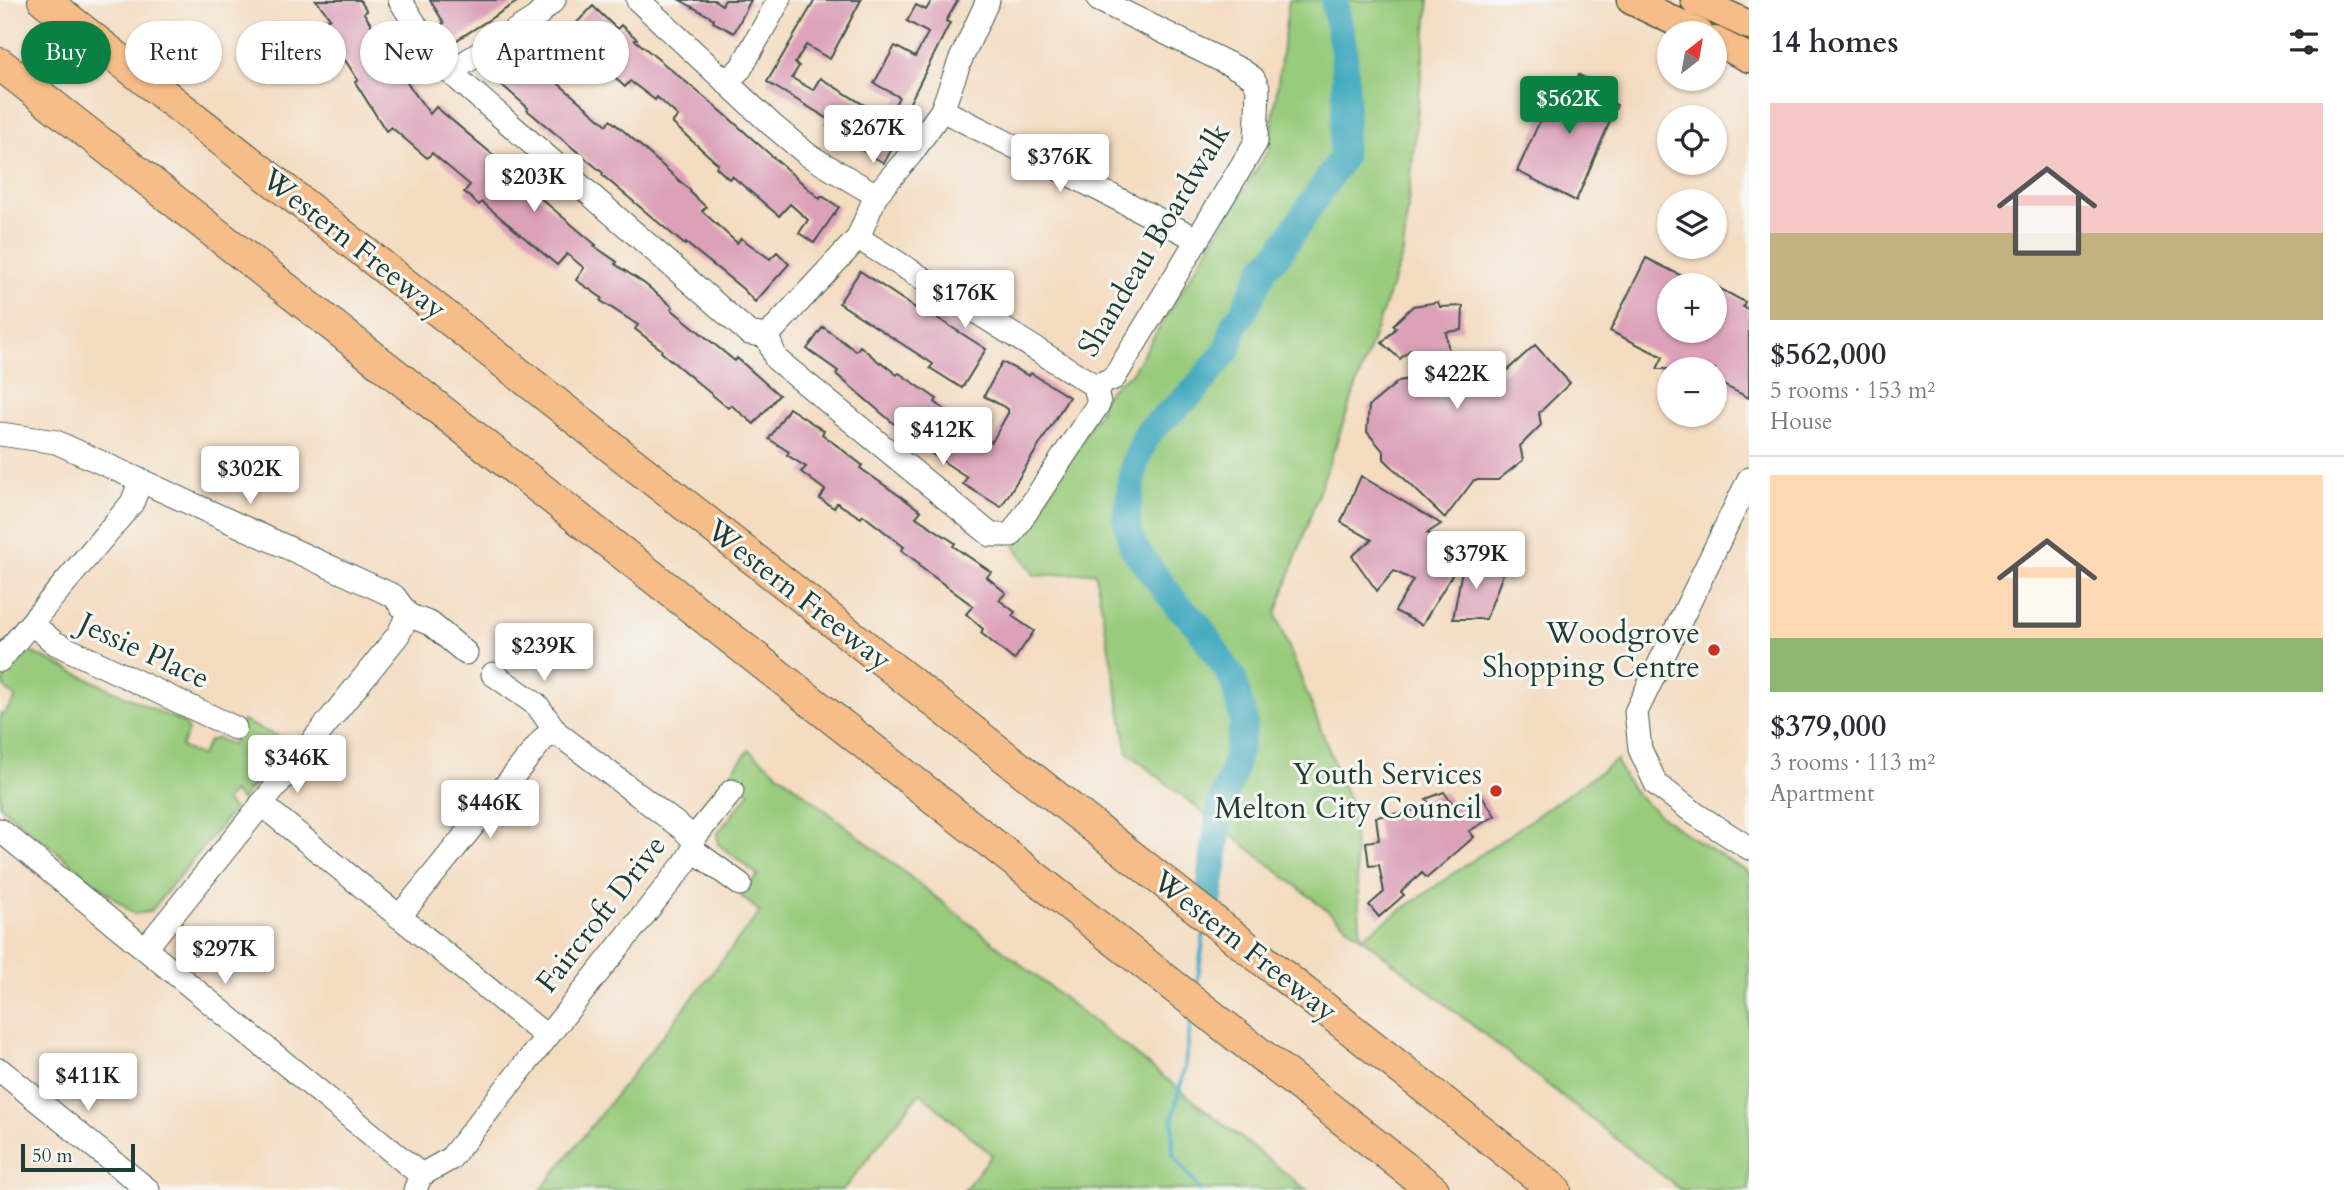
<!DOCTYPE html>
<meta charset="utf-8">
<style>
:root{--surface:#fff;--page:#f2f2f3;--text:#2b2b33;--muted:#7c7c81;--line:#e1e1e2;--accent:#0b8043}
body{margin:0;font-family:Cardo,serif;background:var(--page);color:var(--text);height:100vh;display:flex;flex-direction:column;font-size:26px;white-space:nowrap}
*{box-sizing:border-box;margin:0}
p{font-size:23px;color:var(--muted)}
.icon{flex:none;width:38px;height:38px;fill:none;stroke:currentColor;stroke-width:2;stroke-linecap:round;stroke-linejoin:round}
.map{position:relative;flex:1;overflow:hidden}
.side{display:flex;flex-direction:column;background:var(--surface);width:595px}
.side>*{flex:none}
.hud{position:absolute;left:21px;top:21px;width:665px;height:63px;display:flex;gap:14px}
.needle{width:46px;rotate:31deg}
.tools{position:absolute;left:1657px;top:21px;display:grid;gap:14px}
.tools a{display:grid;place-items:center;width:70px;height:70px;border-radius:50%;background:var(--surface);box-shadow:0 2px 5px #0004;font-size:35px}
.scale{position:absolute;left:21px;bottom:18px;width:114px;box-sizing:border-box;padding-left:7px;border:4px solid #1f3d34;border-top:0;font-size:19px;line-height:24px;white-space:nowrap;color:#1f3d34;-webkit-text-stroke:5px #f6f6f2;paint-order:stroke}
.price{position:absolute;translate:-50% -60px;padding:0 16px;border-radius:7px;background:#fff;color:#222;font-size:23px;line-height:46px;filter:drop-shadow(0 2px 4px #0008)}
.price::after{content:'';position:absolute;left:50%;top:42px;width:21px;height:16px;margin-left:-10px;background:inherit;clip-path:polygon(0 0,100% 0,50% 100%)}
.price.on{background:var(--accent);color:#fff}
ul{padding:0;list-style:none}
li{display:grid;align-content:center;gap:14px;height:371px;padding:0 21px}
li+li{border-top:2px solid var(--line)}
li span{display:grid;place-items:center;height:217px;border-radius:0px;color:#555}
li>.icon{margin-inline-start:auto}
span .icon{width:126px;height:126px;fill:#fffc;stroke-width:1}
li b{font-size:30px}
h2{display:flex;justify-content:space-between;align-items:center;height:84px;padding:0 21px;font-size:30px}
.pill{padding:0 24px;border-radius:32px;background:var(--surface);box-shadow:0 2px 5px #0004;font-size:24px;line-height:63px}
.pill.on{background:var(--accent);color:#fff}
main{display:flex;flex:1;min-height:0}
.map>svg:first-child{display:block}
.green{fill:#99cb7b;stroke:#5c8458;stroke-width:2}
.lines{fill:none;stroke-linecap:round;stroke-linejoin:round}
.stream{stroke:#3fa9be;stroke-width:4.5}
.river{stroke:#3fa9be;stroke-width:28}
.building{fill:#dca1b9}
.minor-casing{stroke:#3f5549;stroke-width:25}
.major-casing{stroke:#3f5549;stroke-width:31}
.highway-casing{stroke:#3f5549;stroke-width:34}
.minor{stroke:#fff;stroke-width:23}
.major{stroke:#f7bd88;stroke-width:28}
.highway{stroke:#f7bd88;stroke-width:32}
.poi-dot{fill:#c8321e;stroke:#f6f6f2;stroke-width:2.5}
.labels{text-anchor:middle;dominant-baseline:central;stroke-width:6;stroke-linejoin:round;paint-order:stroke}
.street-label{font-size:30px;fill:#1f3d34;stroke:#f6f6f2}
.poi-label{font-size:30px;fill:#1f3d34;stroke:#f6f6f2;text-anchor:end}
</style>
<main>
<div class="map">
<svg width="1749" height="1190" viewBox="0 0 1749 1190">
<rect width="100%" height="100%" fill="#f6f6f2"/>
<filter id="ink" filterUnits="userSpaceOnUse"><feTurbulence type="fractalNoise" baseFrequency=".0143" numOctaves="2"/><feDisplacementMap in="SourceGraphic" scale="14" xChannelSelector="R" yChannelSelector="G"/><feConvolveMatrix kernelMatrix="1 2 1 2 8 2 1 2 1" color-interpolation-filters="sRGB"/></filter>
<filter id="wash" filterUnits="userSpaceOnUse"><feTurbulence type="fractalNoise" baseFrequency=".00686" numOctaves="4" result="noise"/><feDisplacementMap in="SourceGraphic" scale="28" xChannelSelector="R" yChannelSelector="G"/><feGaussianBlur stdDeviation="1.57" result="paint"/><feColorMatrix in="noise" values="0 0 0 0 0 0 0 0 0 0 0 0 0 0 0 0 0 1.4 0 .05"/><feComposite in="paint" operator="in"/></filter>
<g filter="url(#wash)">
<rect width="100%" height="100%" fill="#f4dcc1"/>
<path class="green" d="M1289,0H1429L1403,253L1276,614L1352,809L1361,938L1617,760C1629,808 1708,846 1749,873V1190H1681L1128,753L1095,572L1035,576L1015,546L1099,412C1103,392 1114,385 1131,374L1269,149Z
M33,653L185,724L188,731L181,747L201,756L209,741L217,738L232,745L243,721L288,741L241,800L232,792L225,801L234,809L150,912L134,914L0,806V713L3,715L16,698L4,687L3,679L22,655Z
M749,750L1307,1190H964L992,1155L920,1093L843,1190H541L760,912L741,896L758,875L718,844L717,834L750,792L729,775Z"/>
<g class="lines">
<path class="stream" d="M1197,984L1204,933
M1191,1019L1185,1067L1173,1116V1154L1200,1190"/>
<path class="river" d="M1209,899L1220,808L1233,773L1244,722L1233,679L1197,624L1178,606L1133,547L1126,518L1135,462L1148,432L1193,392L1228,349L1234,324L1243,313L1265,267L1279,253L1342,158L1346,101L1344,51L1334,0"/>
</g>
<g id="blocks">
<path class="building" d="M316,0H360L367,11L364,13L389,54L391,53L406,74L402,76L430,114L436,107L510,169L508,171L596,245L594,246L617,262L615,264L645,284L673,307L671,309L735,361L737,358L779,395L754,424L731,405L728,408L661,352L662,350L635,329L638,325L601,301L602,298L576,280L584,268L567,254L557,265L482,202L479,205L464,192L470,185L432,153L427,158L391,127L386,131L355,82L358,80L321,23L330,18Z
M430,0H520L452,43L441,25L444,23Z
M680,0H714L722,5L725,0H751L734,33L713,22L714,19Z
M815,0H861L830,59L806,45L795,63L799,66L792,78L813,90L820,78L887,119L899,97L874,83L895,46L915,57L928,33L907,21L916,5L926,10L932,0H958L946,21L950,23L897,128L902,131L884,163L844,140L846,137L827,126L830,120L767,82Z
M593,6L617,29L621,25L637,39L635,40L720,110L820,199L822,196L839,207L814,243L799,233L808,220L790,204L779,216L732,176L729,179L716,167L718,164L672,123L678,116L657,97L655,100L630,81L625,87L584,49L581,53L563,37Z
M525,59L551,82L553,79L607,125L610,120L625,132L691,191L690,192L706,207L702,211L737,243L741,238L770,259L777,252L789,264L755,302L743,289L686,243L685,245L602,175L603,173L527,110L528,108L502,85Z
M1579,75L1608,89L1604,99L1617,105L1576,201L1517,171L1560,77L1575,84Z
M1646,258L1700,285H1670V331H1715V286L1745,302L1743,307L1749,309V398L1715,381V369H1657L1663,357L1610,331Z
M860,271L929,317L931,314L986,349L962,388L930,368L933,364L839,303Z
M1438,302L1440,307L1463,306L1462,330L1446,332L1450,360L1466,389L1493,362L1504,373L1535,345L1570,383L1539,413L1541,425L1520,446L1523,460L1498,480H1474L1445,518L1384,459V452L1367,432L1369,406L1399,381L1432,374L1411,349L1400,359L1382,343L1396,328L1393,325L1413,306Z
M823,327L856,351L860,346L880,363L881,362L897,375L899,373L937,399L935,402L954,417L947,426L984,450L990,441L992,442L1008,413V409L984,396L1002,362L1029,376L1031,373L1069,397L1001,507L963,484L967,477L932,454L912,435L893,423L836,374L838,371L807,349Z
M789,408L824,431L822,434L862,465L860,468L921,511L916,517L955,543L953,546L991,572L987,577L1006,593L999,600L1015,612L1012,616L1034,631L1014,660L981,633L983,629L966,614L973,606L919,566L920,564L901,550L904,547L863,515L861,518L837,503L834,508L820,499L825,490L801,472L806,467L787,455L789,452L769,439Z
M1361,476L1441,524L1427,533L1446,542L1461,560L1422,625L1395,611L1413,580L1394,571L1377,591L1352,556L1372,540L1341,522Z
M1464,559L1503,574L1486,619H1453Z
M1444,792L1455,807L1481,794L1495,816L1469,831L1474,837L1427,878L1422,873L1401,892L1404,895L1379,917L1369,905L1384,892L1379,865L1369,866L1366,842L1379,840L1376,817L1432,807L1426,799Z"/>
</g>
</g>
<g filter="url(#ink)">
<use href="#blocks" fill-opacity="0" stroke="#3f5549" stroke-width="2"/>
<g class="lines">
<g class="minor-casing">
<path id="minor" d="M400,0L433,53L450,72L749,333L767,336
M638,0L771,124L808,155L876,195
M450,72L535,18L554,0
M727,81L741,68L779,0
M942,110L1197,239
M767,336L776,359L991,535H1011L1099,403L1095,386L858,238
M767,336L858,238L876,195L911,154L942,110L960,61L988,0
M1095,386L1114,378L1256,142L1258,88L1253,78L1241,70L1099,0
M0,434L56,442L394,596L408,615L431,624L466,653
M1749,479L1636,712L1640,749L1656,784L1697,815L1749,848
M31,623L55,643L235,728
M0,660L132,503L141,480
M261,804L546,1036
M0,830L421,1175
M693,839L732,791
M693,850L740,884
M399,917L544,738L557,733
M145,949L398,635L408,615
M0,1070L148,1190
M415,1190L421,1175L450,1159L685,863L693,850V839L683,829L557,733L537,705L493,674"/>
</g>
<g class="major-casing">
<path id="major" d="M1631,0L1699,33
M1695,0L1749,25
M1715,41L1749,58"/>
</g>
<g class="highway-casing">
<path id="highway" d="M44,0L1555,1190
M0,64L1433,1190"/>
</g>
<use href="#minor" class="minor"/>
<use href="#major" class="major"/>
<use href="#highway" class="highway"/>
</g>
</g>
<g class="poi-dot">
<circle cx="1714" cy="650" r="7"/>
<circle cx="1496" cy="791" r="7"/>
</g>
<g class="labels">
<g class="street-label">
<text transform="translate(1154 240) rotate(-59)">Shandeau Boardwalk</text>
<text transform="translate(354 244) rotate(38)">Western Freeway</text>
<text transform="translate(799 595) rotate(38)">Western Freeway</text>
<text transform="translate(144 651) rotate(25)">Jessie Place</text>
<text transform="translate(601 914) rotate(-52)">Faircroft Drive</text>
<text transform="translate(1245 946) rotate(38)">Western Freeway</text>
</g>
<g class="poi-label">
<text x="1700" y="633">Woodgrove<tspan x="1700" dy="34">Shopping Centre</tspan></text>
<text x="1482" y="774">Youth Services<tspan x="1482" dy="34">Melton City Council</tspan></text>
</g>
</g>
</svg>
<div class="tools">
<a><svg class="needle" viewBox="-14 -14 28 28"><path d="M0-13l5 13h-10z" fill="#e53935"/><path d="M0 13l5-13h-10z" fill="#7c7c81"/></svg></a>
<a><svg class="icon" aria-label="locate" viewBox="0 0 24 24"><circle cx="12" cy="12" r="6"/><path d="M12 2v4M12 18v4M2 12h4M18 12h4"/></svg></a>
<a><svg class="icon" aria-label="layers" viewBox="0 0 24 24"><path d="M12 4l9 5-9 5-9-5zM3 14l9 5 9-5"/></svg></a>
<a>+</a>
<a>−</a>
</div>
<div class="scale">50 m</div>
<b class="price on" style="left:1569px;top:136px">$562K</b>
<b class="price" style="left:873px;top:165px">$267K</b>
<b class="price" style="left:1060px;top:194px">$376K</b>
<b class="price" style="left:534px;top:214px">$203K</b>
<b class="price" style="left:965px;top:330px">$176K</b>
<b class="price" style="left:1457px;top:411px">$422K</b>
<b class="price" style="left:943px;top:467px">$412K</b>
<b class="price" style="left:250px;top:506px">$302K</b>
<b class="price" style="left:1476px;top:591px">$379K</b>
<b class="price" style="left:544px;top:683px">$239K</b>
<b class="price" style="left:297px;top:795px">$346K</b>
<b class="price" style="left:490px;top:840px">$446K</b>
<b class="price" style="left:225px;top:986px">$297K</b>
<b class="price" style="left:88px;top:1113px">$411K</b>
<div class="hud">
<a class="pill on">Buy</a>
<a class="pill">Rent</a>
<a class="pill">Filters</a>
<a class="pill">New</a>
<a class="pill">Apartment</a>
</div>
</div>
<section class="side">
<h2>14 homes<svg class="icon" aria-label="filters" viewBox="0 0 24 24"><path d="M4 7h16M4 17h16"/><circle cx="9" cy="7" r="2"/><circle cx="15" cy="17" r="2"/></svg></h2>
<ul>
<li><span style="background:linear-gradient(#f6c9c9 60%,#c2b280 0)"><svg class="icon" aria-label="home" viewBox="0 0 24 24"><path d="M3 11l9-7 9 7M6 9v11h12V9"/></svg></span><div><b>$562,000</b><p>5 rooms · 153 m²</p><p>House</p></div></li>
<li><span style="background:linear-gradient(#ffd9b3 75%,#8fb573 0)"><svg class="icon" aria-label="home" viewBox="0 0 24 24"><path d="M3 11l9-7 9 7M6 9v11h12V9"/></svg></span><div><b>$379,000</b><p>3 rooms · 113 m²</p><p>Apartment</p></div></li>
</ul>
</section>
</main>
